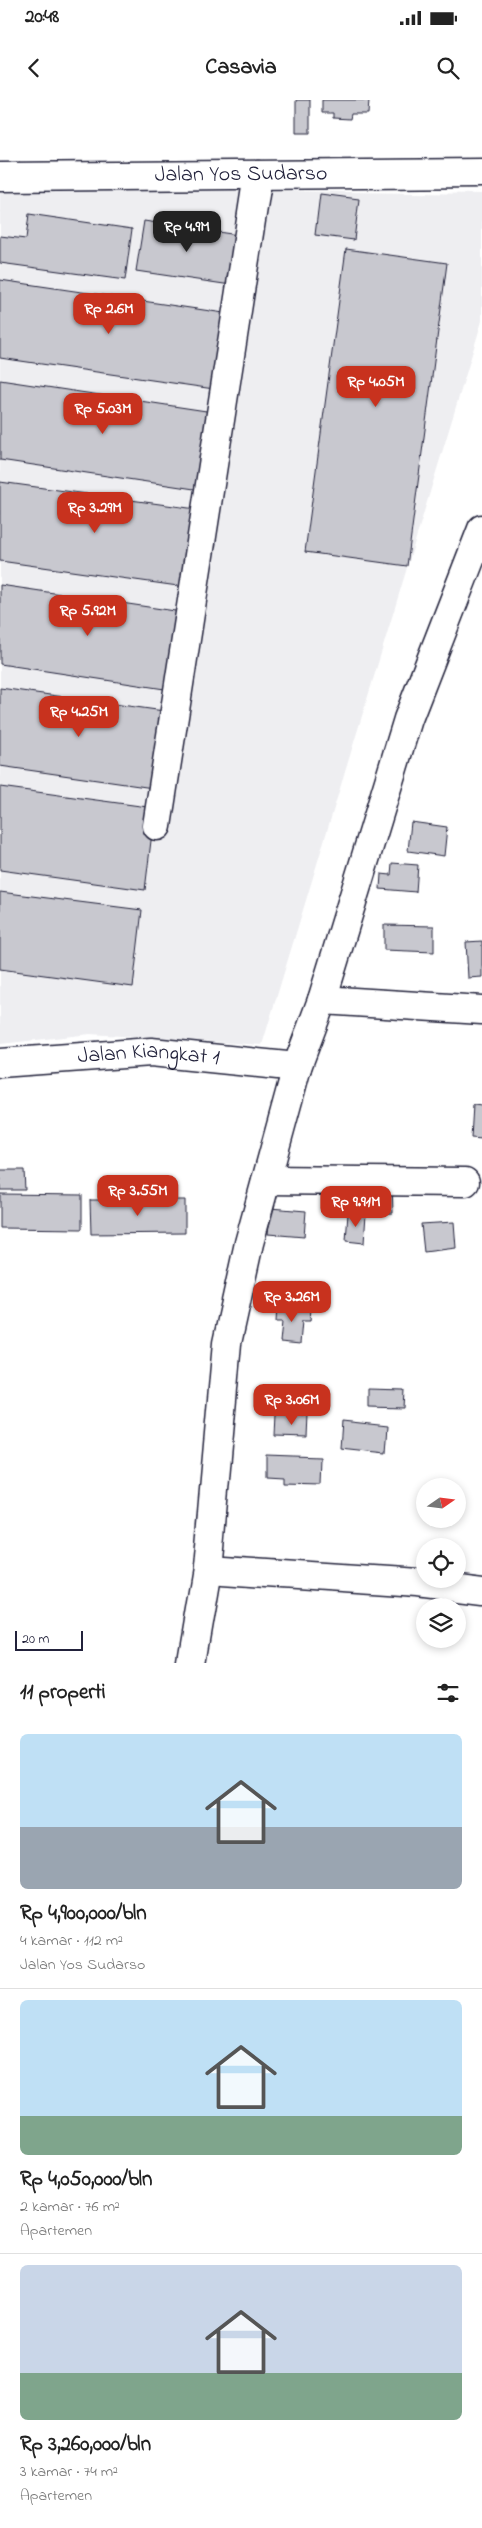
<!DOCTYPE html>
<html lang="id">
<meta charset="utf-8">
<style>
:root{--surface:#fff;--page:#f2f2f2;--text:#222;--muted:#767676;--line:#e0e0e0;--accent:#c8321e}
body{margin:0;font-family:"Indie Flower",sans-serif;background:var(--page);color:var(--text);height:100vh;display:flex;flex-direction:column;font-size:19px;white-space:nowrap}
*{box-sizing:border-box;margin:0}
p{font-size:16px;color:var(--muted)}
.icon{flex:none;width:28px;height:28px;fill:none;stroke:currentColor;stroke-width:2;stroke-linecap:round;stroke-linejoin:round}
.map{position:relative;height:1563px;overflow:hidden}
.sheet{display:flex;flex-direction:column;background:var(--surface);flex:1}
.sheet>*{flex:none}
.needle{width:32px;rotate:76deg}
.tools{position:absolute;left:416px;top:1378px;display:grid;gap:10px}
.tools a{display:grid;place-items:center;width:50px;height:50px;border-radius:50%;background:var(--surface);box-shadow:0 2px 8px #0003;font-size:25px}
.scale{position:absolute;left:15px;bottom:12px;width:68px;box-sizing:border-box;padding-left:5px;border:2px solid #22223b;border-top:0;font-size:14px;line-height:18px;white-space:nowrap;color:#22223b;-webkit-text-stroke:4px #fff;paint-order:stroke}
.price{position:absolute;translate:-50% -42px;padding:0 11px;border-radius:10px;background:var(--accent);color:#fff;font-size:16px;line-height:32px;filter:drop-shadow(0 1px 2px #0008)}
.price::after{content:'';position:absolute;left:50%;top:30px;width:15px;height:11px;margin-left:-8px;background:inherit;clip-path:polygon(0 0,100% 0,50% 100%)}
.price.on{background:#222;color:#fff}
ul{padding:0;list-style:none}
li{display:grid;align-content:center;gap:10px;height:265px;padding:0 20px}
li+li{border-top:1px solid var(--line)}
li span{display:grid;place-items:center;height:155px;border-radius:8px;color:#555}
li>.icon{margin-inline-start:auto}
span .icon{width:90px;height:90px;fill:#fffc;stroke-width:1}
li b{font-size:21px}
h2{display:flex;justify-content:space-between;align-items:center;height:60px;padding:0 20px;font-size:21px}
.status{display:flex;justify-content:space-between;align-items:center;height:35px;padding:0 25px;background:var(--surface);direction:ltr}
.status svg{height:14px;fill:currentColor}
header{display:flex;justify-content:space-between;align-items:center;height:65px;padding:0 20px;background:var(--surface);font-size:22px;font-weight:700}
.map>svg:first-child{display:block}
.built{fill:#eeeef1}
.building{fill:#c8c8cf;stroke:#22223b}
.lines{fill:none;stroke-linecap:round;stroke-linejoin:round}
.minor-casing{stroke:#22223b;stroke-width:31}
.minor{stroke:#fff;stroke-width:28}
.labels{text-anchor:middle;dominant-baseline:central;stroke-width:5;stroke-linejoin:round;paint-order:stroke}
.street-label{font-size:22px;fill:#22223b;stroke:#fff}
</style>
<div class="status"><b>20:48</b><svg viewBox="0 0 49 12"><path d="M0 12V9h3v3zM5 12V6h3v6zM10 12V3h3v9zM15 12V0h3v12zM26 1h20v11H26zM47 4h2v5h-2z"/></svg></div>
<header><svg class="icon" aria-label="back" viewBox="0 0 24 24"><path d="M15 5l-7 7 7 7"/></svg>Casavia<svg class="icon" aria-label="search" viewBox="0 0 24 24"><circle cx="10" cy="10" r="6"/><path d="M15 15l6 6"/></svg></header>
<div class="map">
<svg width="482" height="1563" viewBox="0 0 482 1563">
<rect width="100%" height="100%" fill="#fff"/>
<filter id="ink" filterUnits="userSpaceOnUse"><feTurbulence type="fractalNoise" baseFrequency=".02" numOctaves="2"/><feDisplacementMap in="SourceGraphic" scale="10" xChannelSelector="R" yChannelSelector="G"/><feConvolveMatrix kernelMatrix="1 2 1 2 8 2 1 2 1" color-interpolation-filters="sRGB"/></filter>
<g filter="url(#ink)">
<path class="built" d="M0,87L482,94V221L262,945L90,934L0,944Z"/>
<path class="building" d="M296,0H310V33H296Z
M322,0H369L368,14H351L350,19L333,18V13H322Z
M320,94L359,99L354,140L315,135Z
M29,114L132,129L125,180L0,163V136L26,139Z
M144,121L238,135L231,185L136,171Z
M346,149L447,163L407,466L305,452Z
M0,180L224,213L214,289L0,258Z
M0,280L213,312L201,390L0,360Z
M0,382L196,409L185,487L0,461Z
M0,485L182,512L171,590L0,564Z
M0,588L164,611L153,688L0,666Z
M0,687L155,708L145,790L0,770Z
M411,722L447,727L444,756L408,751Z
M392,763L418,765L416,792L380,789L381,774L391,775Z
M0,792L142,810L133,887L0,869Z
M384,825L434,826V852L384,850Z
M482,841V877L468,878L466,842Z
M473,1005L482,1006V1039L471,1038Z
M0,1070H24L25,1090H0Z
M392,1084L393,1113L374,1114L372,1085Z
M0,1094L82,1095V1129L0,1128Z
M90,1100H185V1133L91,1134Z
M270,1108L306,1111L304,1137L268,1134Z
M348,1113L366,1114L364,1143L346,1141Z
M454,1122L456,1148L424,1152L421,1124Z
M277,1206L311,1208L310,1221H302L300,1244L280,1242L282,1222H276Z
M368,1289L404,1290L403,1308L368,1307Z
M276,1314L308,1315L307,1337L275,1336Z
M342,1321L388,1326L386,1353L340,1348Z
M266,1355L320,1357L319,1384L283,1383V1377L266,1376Z"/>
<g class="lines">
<g class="minor-casing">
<g id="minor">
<path id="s1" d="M0,77L482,73"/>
<path d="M157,726L258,75"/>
<path d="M322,900L482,910"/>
<path id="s2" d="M0,963L151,952L297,967"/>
<path d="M266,1080L465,1082"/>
<path d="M207,1469L418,1483L482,1491"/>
<path d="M191,1563L207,1469L227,1243L249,1143L297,967L322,900L408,619L482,429"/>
</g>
</g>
<use href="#minor" class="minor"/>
</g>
</g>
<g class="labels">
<g class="street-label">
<text stroke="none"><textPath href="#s1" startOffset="241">Jalan Yos Sudarso</textPath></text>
<text stroke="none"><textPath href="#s2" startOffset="149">Jalan Kiangkat 1</textPath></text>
</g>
</g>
</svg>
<div class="tools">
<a><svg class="needle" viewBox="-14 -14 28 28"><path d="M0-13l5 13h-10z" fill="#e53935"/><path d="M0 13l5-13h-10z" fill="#767676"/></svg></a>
<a><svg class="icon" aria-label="locate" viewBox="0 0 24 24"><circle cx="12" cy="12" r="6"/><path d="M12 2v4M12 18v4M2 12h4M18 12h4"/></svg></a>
<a><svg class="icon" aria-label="layers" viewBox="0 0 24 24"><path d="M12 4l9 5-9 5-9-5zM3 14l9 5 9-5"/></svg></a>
</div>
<div class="scale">20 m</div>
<b class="price on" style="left:187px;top:153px">Rp 4.9M</b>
<b class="price" style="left:109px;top:235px">Rp 2.6M</b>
<b class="price" style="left:376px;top:308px">Rp 4.05M</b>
<b class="price" style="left:103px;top:335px">Rp 5.03M</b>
<b class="price" style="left:95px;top:434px">Rp 3.29M</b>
<b class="price" style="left:88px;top:537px">Rp 5.92M</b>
<b class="price" style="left:79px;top:638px">Rp 4.25M</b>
<b class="price" style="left:138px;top:1117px">Rp 3.55M</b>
<b class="price" style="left:356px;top:1128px">Rp 9.91M</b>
<b class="price" style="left:292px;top:1223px">Rp 3.26M</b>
<b class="price" style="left:292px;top:1326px">Rp 3.06M</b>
</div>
<section class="sheet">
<h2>11 properti<svg class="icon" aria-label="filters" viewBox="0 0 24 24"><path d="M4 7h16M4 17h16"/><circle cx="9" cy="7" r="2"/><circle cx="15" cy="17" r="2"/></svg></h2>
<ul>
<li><span style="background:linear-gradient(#bfe0f5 60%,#9aa5b1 0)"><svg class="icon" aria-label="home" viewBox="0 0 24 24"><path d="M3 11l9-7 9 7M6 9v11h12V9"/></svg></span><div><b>Rp 4,900,000/bln</b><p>4 kamar · 112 m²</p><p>Jalan Yos Sudarso</p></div></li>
<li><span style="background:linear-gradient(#bfe0f5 75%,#7fa58c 0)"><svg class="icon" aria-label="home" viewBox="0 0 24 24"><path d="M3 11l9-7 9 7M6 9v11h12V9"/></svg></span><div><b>Rp 4,050,000/bln</b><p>2 kamar · 76 m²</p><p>Apartemen</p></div></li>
<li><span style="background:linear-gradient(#c9d6e8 70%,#7fa58c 0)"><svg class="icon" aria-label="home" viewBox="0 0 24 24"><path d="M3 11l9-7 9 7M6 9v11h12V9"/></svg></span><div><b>Rp 3,260,000/bln</b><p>3 kamar · 74 m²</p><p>Apartemen</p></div></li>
</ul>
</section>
